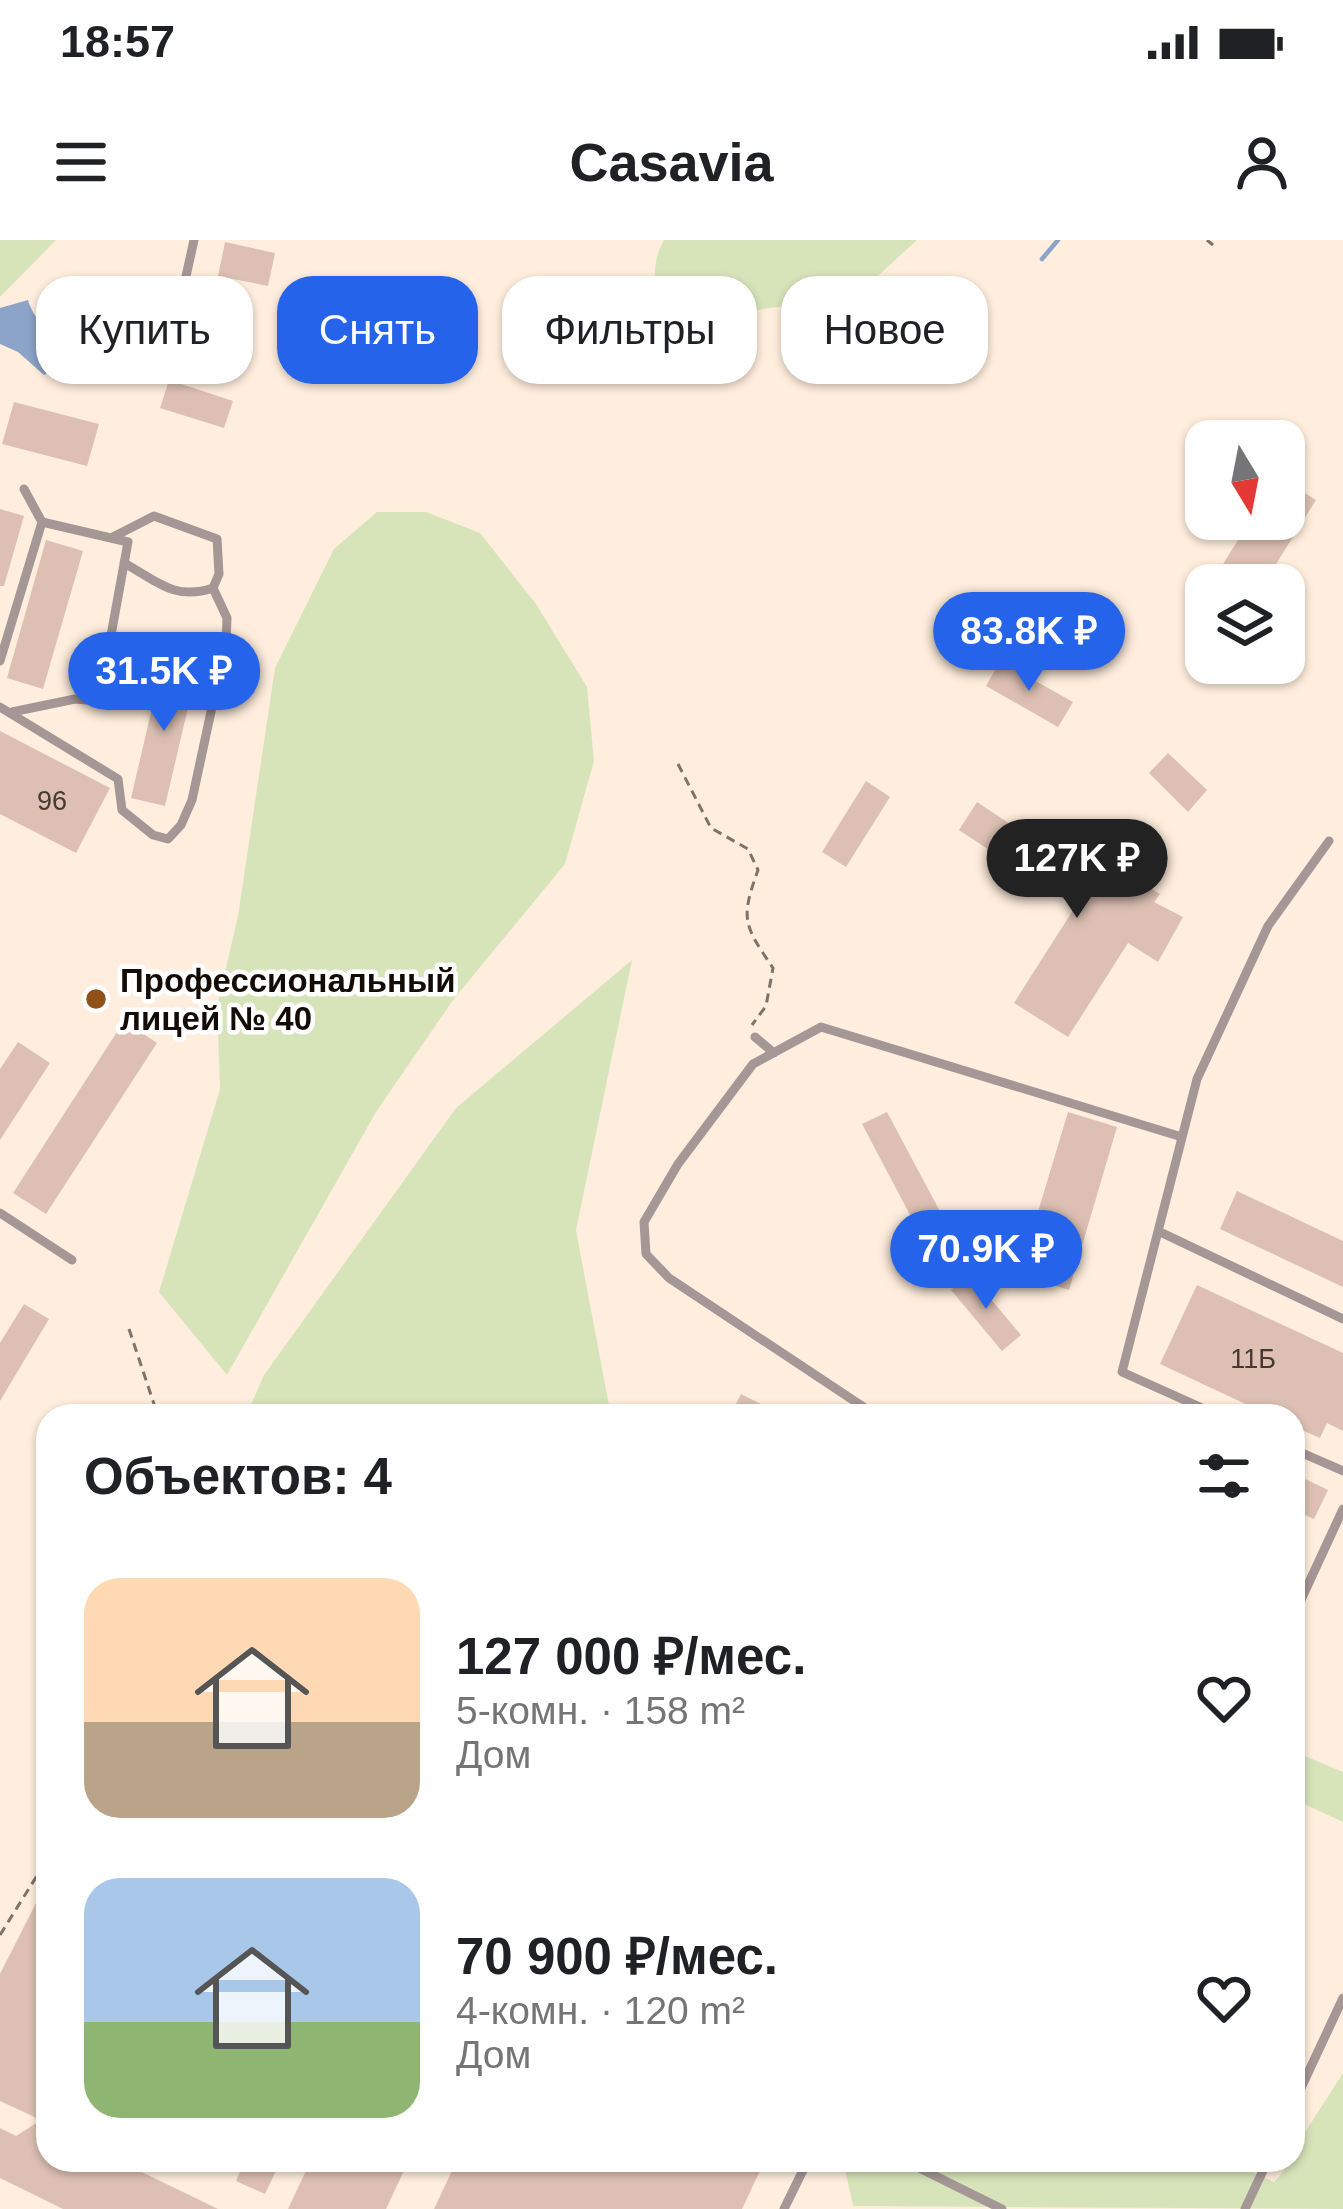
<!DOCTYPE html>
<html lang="ru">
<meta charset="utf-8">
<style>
:root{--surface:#fff;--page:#f6f6f6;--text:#202124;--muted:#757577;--accent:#2563eb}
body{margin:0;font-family:Helvetica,sans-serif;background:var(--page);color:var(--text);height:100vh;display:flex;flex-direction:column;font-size:45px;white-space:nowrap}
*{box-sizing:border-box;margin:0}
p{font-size:39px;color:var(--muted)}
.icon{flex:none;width:66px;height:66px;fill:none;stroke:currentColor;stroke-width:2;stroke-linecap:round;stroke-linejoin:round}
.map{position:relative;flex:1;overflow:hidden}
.details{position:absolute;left:36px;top:1164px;width:1269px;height:768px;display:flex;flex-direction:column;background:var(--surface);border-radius:36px;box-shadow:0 3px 9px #0004}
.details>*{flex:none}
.guide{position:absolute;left:36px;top:36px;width:1272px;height:108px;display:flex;gap:24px}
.needle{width:78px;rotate:170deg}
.controls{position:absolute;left:1185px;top:180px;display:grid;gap:24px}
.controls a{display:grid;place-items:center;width:120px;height:120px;border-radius:24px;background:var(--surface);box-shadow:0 3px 9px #0004;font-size:60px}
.price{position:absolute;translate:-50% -102px;padding:0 27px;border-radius:42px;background:var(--accent);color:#fff;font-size:39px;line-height:78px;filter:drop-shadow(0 3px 6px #0008)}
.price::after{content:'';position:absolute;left:50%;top:72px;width:36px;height:27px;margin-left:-18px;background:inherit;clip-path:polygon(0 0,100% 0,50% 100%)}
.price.active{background:#222;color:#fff}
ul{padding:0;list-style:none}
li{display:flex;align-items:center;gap:36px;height:300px;padding:0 48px}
li span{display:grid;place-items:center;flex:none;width:336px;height:240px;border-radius:36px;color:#555}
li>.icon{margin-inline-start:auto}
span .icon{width:144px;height:144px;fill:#fffc;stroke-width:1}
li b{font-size:51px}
h2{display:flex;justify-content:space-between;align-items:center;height:144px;padding:0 48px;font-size:51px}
.tag{padding:0 42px;border-radius:36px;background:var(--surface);box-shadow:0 3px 9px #0004;font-size:42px;line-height:108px}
.tag.active{background:var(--accent);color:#fff}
.status{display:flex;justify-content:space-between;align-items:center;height:84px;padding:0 60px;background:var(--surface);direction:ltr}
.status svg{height:33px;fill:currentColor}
header{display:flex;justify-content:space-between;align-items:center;height:156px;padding:0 48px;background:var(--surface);font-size:54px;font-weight:700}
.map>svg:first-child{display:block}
.green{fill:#d7e4ba}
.water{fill:#8ba4c7}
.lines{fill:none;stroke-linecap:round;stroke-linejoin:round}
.stream{stroke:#8ba4c7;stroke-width:4.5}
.building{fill:#ddc0b3}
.path{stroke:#7f7368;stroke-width:3;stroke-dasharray:9 6;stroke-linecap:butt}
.service{stroke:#a59795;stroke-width:9}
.poi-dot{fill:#905118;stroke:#fff;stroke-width:4.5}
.labels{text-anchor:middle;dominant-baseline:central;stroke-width:9;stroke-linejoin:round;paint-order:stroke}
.number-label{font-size:27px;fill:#463931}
.poi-label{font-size:33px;font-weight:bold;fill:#130c06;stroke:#fff;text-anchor:start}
</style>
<div class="status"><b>18:57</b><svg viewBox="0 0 49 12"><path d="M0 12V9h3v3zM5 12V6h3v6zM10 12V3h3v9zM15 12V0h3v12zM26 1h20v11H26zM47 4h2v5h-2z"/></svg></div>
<header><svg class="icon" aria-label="menu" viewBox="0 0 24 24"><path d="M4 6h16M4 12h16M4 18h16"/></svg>Casavia<svg class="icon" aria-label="person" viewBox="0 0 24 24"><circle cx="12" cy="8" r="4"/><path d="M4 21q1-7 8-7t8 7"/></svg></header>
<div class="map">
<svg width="1343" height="1969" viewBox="0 0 1343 1969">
<rect width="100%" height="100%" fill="#fed"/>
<path class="green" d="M0,0H56L0,57Z
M664,0H917L856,56L672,82C655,56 648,28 664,0Z
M377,272H426L480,293L536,364L587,447L594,521L565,624L453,760L376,872L227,1135L159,1052L220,849L217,766L238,676L275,428L334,309Z
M632,720L576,990L611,1176H246L264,1135L456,868Z
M1293,1511L1343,1532V1582L1293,1559Z
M1343,1833V1969L853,1966L843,1920L960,1925L959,1920H1225L1274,1942L1293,1920V1911Z"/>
<path class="water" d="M28,60C36,87 62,100 66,125L44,135L18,112L0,104V68Z"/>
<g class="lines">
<path class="stream" d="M1042,19L1058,0"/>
</g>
<path class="building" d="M225,2L275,13L268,46L218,36Z
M169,140L233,161L224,188L160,168Z
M14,162L99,184L87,226L2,204Z
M1284,240L1316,260L1263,345H1210L1251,279H1284Z
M0,269L24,276L4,346H0Z
M46,300L83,311L43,449L7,438Z
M163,421L197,429L165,566L131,558Z
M1000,421L1073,462L1058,487L986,446Z
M0,491L110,548L76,613L0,574Z
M1168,513L1207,550L1188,572L1149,533Z
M866,541L890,557L846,627L822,612Z
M977,562L1093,639L1105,619L1160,654L1154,662L1183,677L1158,722L1128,703L1068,797L1014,763L1075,667L959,590Z
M124,781L157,803L46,974L13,953Z
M18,802L50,823L0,900V829Z
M887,872L943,977L918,990L862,884Z
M1068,872L1117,887L1069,1050L1019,1035Z
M1237,951L1343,1001V1047L1220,989Z
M970,1034L1021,1095L1002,1111L951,1050Z
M1197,1045L1343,1113V1191L1327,1183L1320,1198L1293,1186V1176H1271L1160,1124Z
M24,1064L49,1079L0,1161V1103Z
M741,1154L785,1176H730Z
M1293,1233L1328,1250L1314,1279L1293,1270Z
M36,1663L48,1668V1860L39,1879L0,1861V1734Z
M38,1882L48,1886V1920H117L218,1969H63L0,1938V1888L16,1896Z
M245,1920H281L265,1954L236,1941Z
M311,1920H409L386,1969H288Z
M457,1920H765L742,1969H434Z"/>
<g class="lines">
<path class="path" d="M1207,0L1213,5
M678,524L711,588L748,609L758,630C740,680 744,685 773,728L766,766L752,785
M129,1089L158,1176
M0,1695L48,1618"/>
<path class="service" d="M165,132L194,0
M111,298L154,276L217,299L219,334L213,348C174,361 157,341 124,323
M0,421L42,282
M0,467L118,539L122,570L153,595L168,599L181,585L192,560L226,402L227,378L213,348
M12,472L75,459L99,461L128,302L42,282L24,249
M755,797L774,813
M0,973L72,1020
M1158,991L1343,1079
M877,1176L669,1038L646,1014L644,982L678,924L753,824L821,787L1182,897
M1220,1176L1122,1132L1197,839L1268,686L1329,601
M1293,1209L1343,1231
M1293,1377L1343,1269
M1293,1865L1343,1758
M903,1920L1002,1969
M784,1969L808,1920
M1245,1969L1268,1920"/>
</g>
<circle class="poi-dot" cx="96" cy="759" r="12"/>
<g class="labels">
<g class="number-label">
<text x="52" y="561">96</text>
<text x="1253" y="1119">11Б</text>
</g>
<g class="poi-label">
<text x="120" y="740">Профессиональный<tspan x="120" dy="38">лицей № 40</tspan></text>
</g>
</g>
</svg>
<div class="controls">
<a><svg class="needle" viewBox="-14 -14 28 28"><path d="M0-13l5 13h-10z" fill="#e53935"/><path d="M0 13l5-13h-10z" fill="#757577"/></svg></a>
<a><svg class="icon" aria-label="layers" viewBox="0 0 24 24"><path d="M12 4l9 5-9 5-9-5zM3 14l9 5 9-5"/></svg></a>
</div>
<b class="price" style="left:1029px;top:454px">83.8K ₽</b>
<b class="price" style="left:164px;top:494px">31.5K ₽</b>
<b class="price active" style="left:1077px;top:681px">127K ₽</b>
<b class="price" style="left:986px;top:1072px">70.9K ₽</b>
<div class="guide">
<a class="tag">Купить</a>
<a class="tag active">Снять</a>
<a class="tag">Фильтры</a>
<a class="tag">Новое</a>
</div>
<section class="details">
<h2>Объектов: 4<svg class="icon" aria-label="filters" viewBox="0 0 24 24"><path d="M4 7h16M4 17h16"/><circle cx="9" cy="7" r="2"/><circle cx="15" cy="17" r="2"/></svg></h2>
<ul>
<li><span style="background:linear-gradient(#ffd9b3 60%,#b9a48a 0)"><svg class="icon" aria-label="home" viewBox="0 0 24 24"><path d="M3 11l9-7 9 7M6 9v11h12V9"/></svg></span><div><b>127 000 ₽/мес.</b><p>5-комн. · 158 m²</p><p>Дом</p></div><svg class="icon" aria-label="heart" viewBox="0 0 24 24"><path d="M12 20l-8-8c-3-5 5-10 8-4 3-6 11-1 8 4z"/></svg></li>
<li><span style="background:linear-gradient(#a9c7e8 60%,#8fb573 0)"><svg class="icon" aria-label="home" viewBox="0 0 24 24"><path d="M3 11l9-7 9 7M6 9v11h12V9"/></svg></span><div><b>70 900 ₽/мес.</b><p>4-комн. · 120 m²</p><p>Дом</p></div><svg class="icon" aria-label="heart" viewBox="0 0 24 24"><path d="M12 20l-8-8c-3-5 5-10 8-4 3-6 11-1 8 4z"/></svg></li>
</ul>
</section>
</div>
